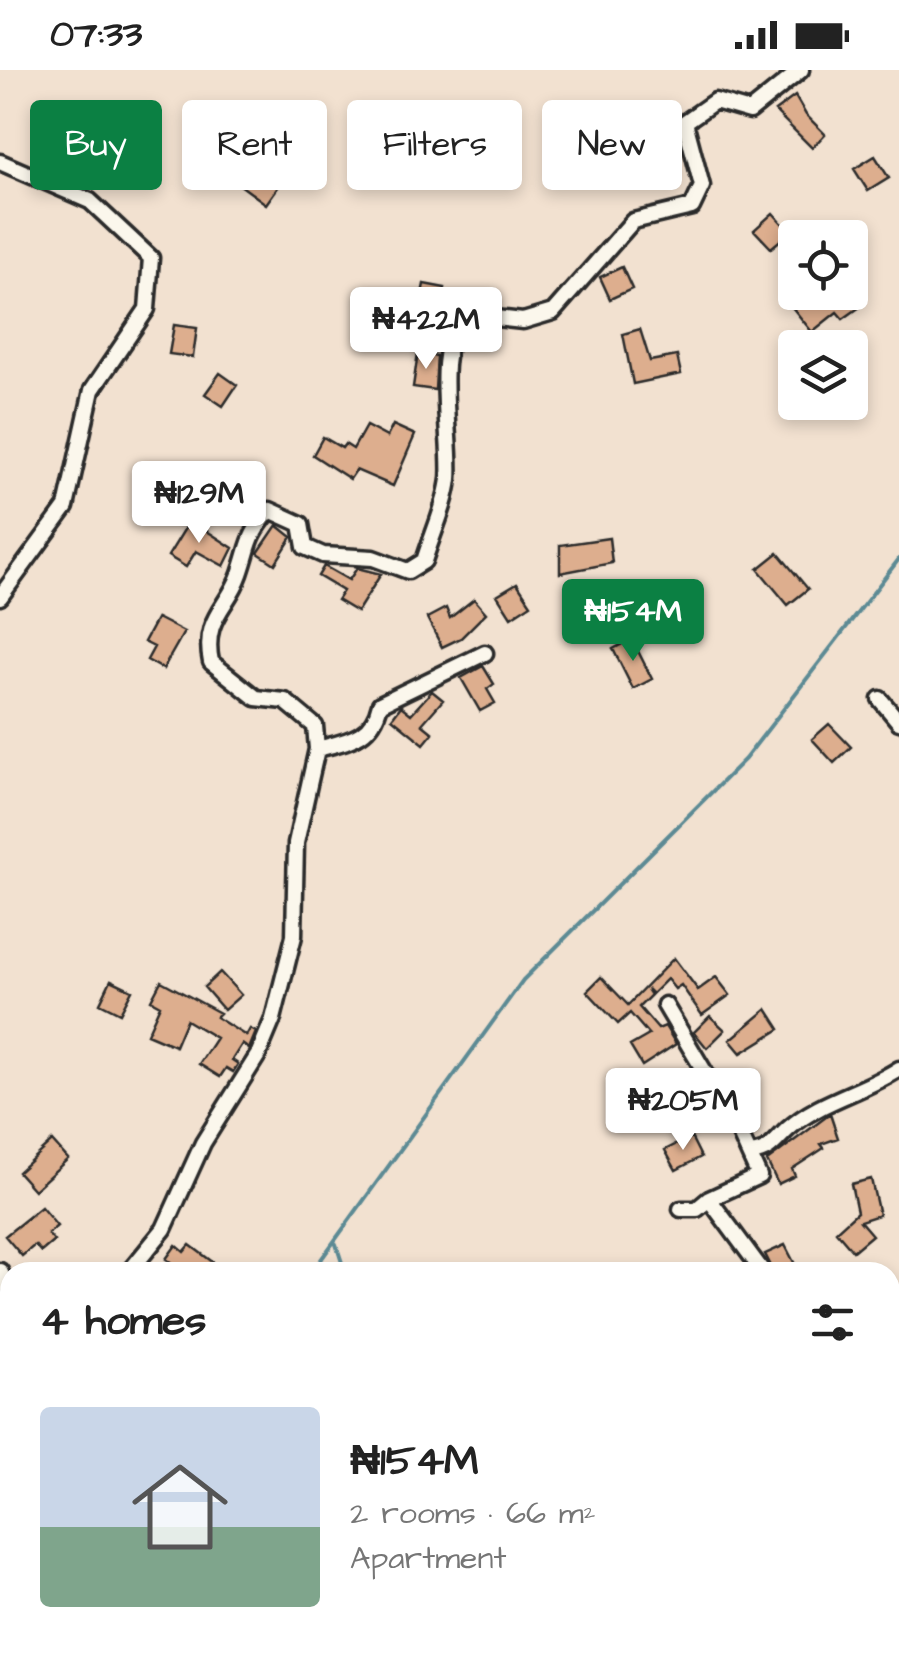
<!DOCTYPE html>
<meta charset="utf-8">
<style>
:root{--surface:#fff;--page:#f6f6f6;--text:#222;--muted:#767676;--accent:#0b8043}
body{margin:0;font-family:"Architects Daughter",sans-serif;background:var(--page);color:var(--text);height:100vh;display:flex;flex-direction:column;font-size:38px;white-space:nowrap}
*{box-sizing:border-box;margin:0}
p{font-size:32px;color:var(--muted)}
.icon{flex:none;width:55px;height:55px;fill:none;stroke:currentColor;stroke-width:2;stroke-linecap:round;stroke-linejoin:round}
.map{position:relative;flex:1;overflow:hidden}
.panel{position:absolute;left:0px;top:1192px;width:900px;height:392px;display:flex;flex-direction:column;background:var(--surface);border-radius:30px 30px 0 0;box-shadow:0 5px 15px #0003}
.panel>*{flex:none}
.banner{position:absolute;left:30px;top:30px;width:840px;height:90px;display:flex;gap:20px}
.fabs{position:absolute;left:778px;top:150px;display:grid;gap:20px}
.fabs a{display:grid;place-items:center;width:90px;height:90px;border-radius:10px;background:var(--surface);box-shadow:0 5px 15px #0003;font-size:50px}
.price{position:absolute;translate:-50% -85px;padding:0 22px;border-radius:10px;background:#fff;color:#222;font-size:32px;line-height:65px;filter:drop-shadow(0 2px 5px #0008)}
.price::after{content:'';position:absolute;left:50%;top:60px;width:30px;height:22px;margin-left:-15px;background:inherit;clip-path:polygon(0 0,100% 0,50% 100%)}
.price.selected{background:var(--accent);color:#fff}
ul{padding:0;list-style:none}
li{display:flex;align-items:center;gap:30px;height:250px;padding:0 40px}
li span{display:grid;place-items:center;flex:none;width:280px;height:200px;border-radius:10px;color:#555}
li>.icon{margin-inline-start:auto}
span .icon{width:120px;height:120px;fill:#fffc;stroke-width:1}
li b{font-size:42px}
h2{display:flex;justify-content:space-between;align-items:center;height:120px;padding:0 40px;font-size:42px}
.pill{padding:0 35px;border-radius:10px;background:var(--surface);box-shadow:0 5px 15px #0003;font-size:35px;line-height:90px}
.pill.selected{background:var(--accent);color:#fff}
.status{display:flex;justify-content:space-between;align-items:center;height:70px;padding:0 50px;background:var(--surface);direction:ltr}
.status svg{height:28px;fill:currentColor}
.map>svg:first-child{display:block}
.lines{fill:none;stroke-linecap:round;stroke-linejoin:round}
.stream{stroke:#5c8a94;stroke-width:4}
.building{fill:#ddae8e;stroke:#2b2b2b;stroke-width:2.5}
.street-casing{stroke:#2b2b2b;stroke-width:21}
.street{stroke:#fbf7ec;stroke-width:14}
</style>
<div class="status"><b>07:33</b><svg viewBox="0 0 49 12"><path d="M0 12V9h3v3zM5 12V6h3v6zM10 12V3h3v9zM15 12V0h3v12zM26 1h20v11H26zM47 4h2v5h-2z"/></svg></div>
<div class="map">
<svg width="899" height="1583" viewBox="0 0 899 1583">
<rect width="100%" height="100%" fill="#f2e1d0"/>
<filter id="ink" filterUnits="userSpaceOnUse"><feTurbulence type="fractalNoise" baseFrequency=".01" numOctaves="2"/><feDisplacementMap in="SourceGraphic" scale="20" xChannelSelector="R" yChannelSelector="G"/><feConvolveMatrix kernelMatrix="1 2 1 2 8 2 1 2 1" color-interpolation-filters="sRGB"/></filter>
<g filter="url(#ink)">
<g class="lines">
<path class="stream" d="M336,1174L345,1202
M312,1202L523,910L745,689L899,489
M691,1575L701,1583
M77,1583L81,1575"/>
</g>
<path class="building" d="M795,26L806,45L825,64L812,78L775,41Z
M875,86L889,108L868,121L854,99Z
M251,91L281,113L266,134L236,112Z
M773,143L790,162L771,178L754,160Z
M622,197L632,219L610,229L600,207Z
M424,214L445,218L440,243L419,239Z
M789,222H812L822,235L838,222H850L860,237L843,249L837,242L812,262L788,232L793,227Z
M174,255L197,258L193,287L169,284Z
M640,259L650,291L677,286L681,304L633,314L623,264Z
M418,283L437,286L435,320L413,317Z
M220,303L237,315L223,336L205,324Z
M393,355L415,365L393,416L356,400L350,409L313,385L323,367L342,378L345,374L353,379L366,356L387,367Z
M190,450L233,478L224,496L196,481L186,497L168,486Z
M277,455L292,467L275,494L258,483Z
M609,468L612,493L560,503V475Z
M778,483L808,519L788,535L758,499Z
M324,496L349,510L357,498L381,504L357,542L337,530L343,521L318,506Z
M517,513L531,534L511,547L497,525Z
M474,529L486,543L461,568L442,577L427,548L446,538L450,548Z
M157,548L184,562L163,599L147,590L154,577L144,572Z
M632,569L652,609L633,619L613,579Z
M483,596L494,614L487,619L495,633L480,641L461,608Z
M432,621L443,630L422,654L433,663L424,674L392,648L401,636L411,644Z
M829,654L851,677L834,693L812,669Z
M674,888L698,920L716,907L730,925L702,945L681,915L675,919L667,909L652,924L647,919L651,925L639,937L658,959L665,956L676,974L642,996L630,976L649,965L630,943L618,954L587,921L601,907L628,935Z
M220,902L241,925L224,940L204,917Z
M111,910L132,920L120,943L100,933Z
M161,911L220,943L216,947L246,966L250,959L256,962L249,979L242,974L232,990L238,994L233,1002L226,998L220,1007L199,994L216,968L186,950L175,976L147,964L160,935L151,930Z
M767,939L780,959L741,983L730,970Z
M710,946L725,960L707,978L694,962Z
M830,1044L838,1068L821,1074L824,1078L792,1099L795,1106L778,1114L767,1091Z
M691,1067L701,1087L676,1100L665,1080Z
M52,1071L68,1089L34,1120L18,1102Z
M871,1109L879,1145L860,1151L872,1165L853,1181L836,1161L857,1142L851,1114Z
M41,1137L57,1156L48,1164L54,1171L41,1182L35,1175L22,1186L5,1166Z
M176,1175L184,1182L190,1175L226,1202H168L174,1194L166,1189Z
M785,1175L799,1202H774L765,1184Z"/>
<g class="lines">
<g class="street-casing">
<path id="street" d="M0,92L90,131L151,188L147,239L92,320L66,437L0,527
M880,629L899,652
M317,679C347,671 372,669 380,634L485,583
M665,935L736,1055L759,1106L709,1129
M751,1084C771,1081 774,1072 788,1059C819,1031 864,1022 899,999
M681,1139H697L709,1129L763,1202
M0,1201L10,1222
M129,1202L164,1159L203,1073L258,985L273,949L294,866L296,773L317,679L315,656L285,631L256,628L211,592C202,548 228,538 240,504C251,472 247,468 270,440L301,454L305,477L323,485L373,488L408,501L424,491C432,465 446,435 449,409C453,367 429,269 468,245L523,251L553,242L633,151L692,137L702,116L685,52L715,31L750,41L801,0
M0,1298L10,1291
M0,1310L10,1321
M890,1320L899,1319
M0,1497L9,1439L10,1377
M890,1512H899
M487,1583L504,1575"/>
</g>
<use href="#street" class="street"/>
</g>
</g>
</svg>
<div class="fabs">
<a><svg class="icon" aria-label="locate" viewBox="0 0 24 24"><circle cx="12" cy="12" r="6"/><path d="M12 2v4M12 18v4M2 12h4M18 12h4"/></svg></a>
<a><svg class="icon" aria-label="layers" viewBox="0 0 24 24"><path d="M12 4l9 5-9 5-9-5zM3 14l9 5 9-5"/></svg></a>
</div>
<b class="price" style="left:426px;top:302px">₦422M</b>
<b class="price" style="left:199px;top:476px">₦129M</b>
<b class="price selected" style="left:633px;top:594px">₦154M</b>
<b class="price" style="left:683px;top:1083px">₦205M</b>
<div class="banner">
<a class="pill selected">Buy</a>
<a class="pill">Rent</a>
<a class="pill">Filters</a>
<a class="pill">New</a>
</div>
<section class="panel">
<h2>4 homes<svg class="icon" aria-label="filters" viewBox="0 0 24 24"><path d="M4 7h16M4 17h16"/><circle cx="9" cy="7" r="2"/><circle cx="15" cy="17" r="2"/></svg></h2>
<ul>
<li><span style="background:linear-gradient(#c9d6e8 60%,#7fa58c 0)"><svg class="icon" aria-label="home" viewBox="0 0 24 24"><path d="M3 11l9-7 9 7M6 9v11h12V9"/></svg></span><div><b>₦154M</b><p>2 rooms · 66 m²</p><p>Apartment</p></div></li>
</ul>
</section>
</div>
